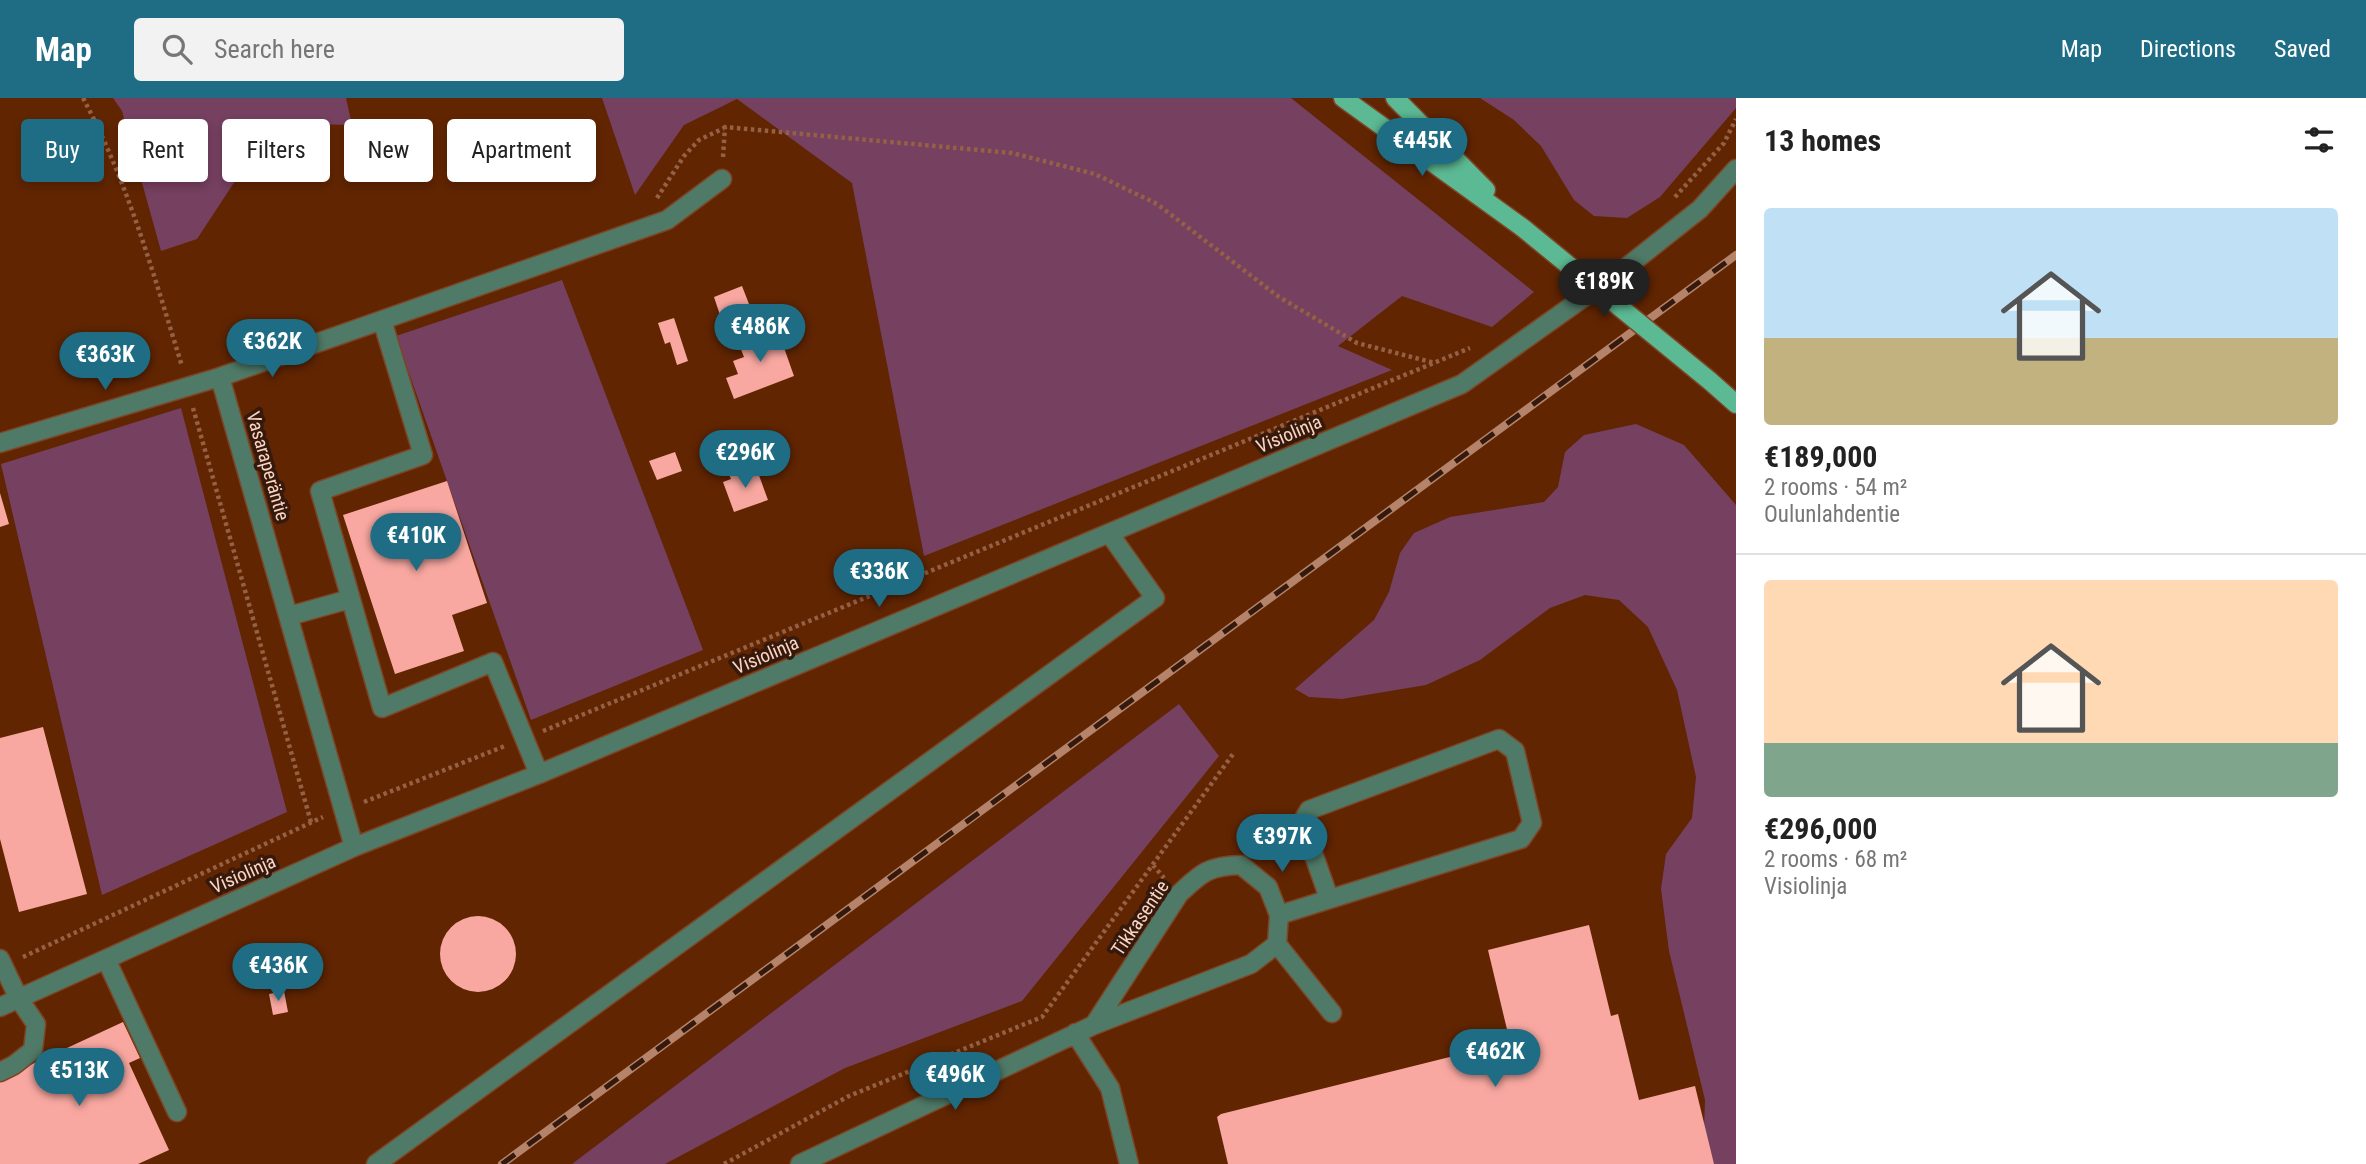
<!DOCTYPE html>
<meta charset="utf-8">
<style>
:root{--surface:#fff;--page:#f2f2f2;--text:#222;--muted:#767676;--line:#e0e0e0;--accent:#1f6d84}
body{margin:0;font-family:"Roboto Condensed",sans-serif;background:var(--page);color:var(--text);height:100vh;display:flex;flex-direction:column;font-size:26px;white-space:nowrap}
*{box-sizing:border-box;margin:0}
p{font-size:23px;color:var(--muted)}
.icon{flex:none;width:38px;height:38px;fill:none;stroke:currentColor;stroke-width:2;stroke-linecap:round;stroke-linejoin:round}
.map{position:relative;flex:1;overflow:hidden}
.panel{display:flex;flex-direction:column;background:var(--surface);width:630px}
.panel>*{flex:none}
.banner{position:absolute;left:21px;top:21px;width:665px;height:63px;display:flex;gap:14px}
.price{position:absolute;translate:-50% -60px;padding:0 16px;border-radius:24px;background:var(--accent);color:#fff;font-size:23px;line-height:46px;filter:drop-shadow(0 2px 4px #0008)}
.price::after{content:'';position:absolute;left:50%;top:42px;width:21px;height:16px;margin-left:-10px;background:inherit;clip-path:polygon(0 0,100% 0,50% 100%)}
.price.on{background:#222;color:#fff}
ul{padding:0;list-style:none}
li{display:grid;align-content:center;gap:14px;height:371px;padding:0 28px}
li+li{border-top:2px solid var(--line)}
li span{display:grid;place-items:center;height:217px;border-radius:7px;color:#555}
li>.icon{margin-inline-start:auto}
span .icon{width:126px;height:126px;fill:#fffc;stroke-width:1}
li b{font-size:30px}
h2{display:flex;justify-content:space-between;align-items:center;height:84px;padding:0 28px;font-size:30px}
.pill{padding:0 24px;border-radius:7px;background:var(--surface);box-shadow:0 4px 10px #0003;font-size:24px;line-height:63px}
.pill.on{background:var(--accent);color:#fff}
header{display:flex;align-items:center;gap:42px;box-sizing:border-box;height:98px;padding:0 35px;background:var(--accent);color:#fff}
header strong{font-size:33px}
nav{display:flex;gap:38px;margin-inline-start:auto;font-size:24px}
.search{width:490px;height:63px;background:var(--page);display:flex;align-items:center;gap:18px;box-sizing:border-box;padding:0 24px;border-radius:7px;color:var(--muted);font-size:26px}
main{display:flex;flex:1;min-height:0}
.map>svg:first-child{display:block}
.green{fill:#764060}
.building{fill:#f9a8a1}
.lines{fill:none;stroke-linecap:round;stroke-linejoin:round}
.minor-casing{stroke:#7d4525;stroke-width:21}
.major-casing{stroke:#7d4525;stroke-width:21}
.path{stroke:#956044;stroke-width:4.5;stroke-dasharray:3.5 3.5;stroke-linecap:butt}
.minor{stroke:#4f7a67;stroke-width:18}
.major{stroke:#5bb993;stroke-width:18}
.rail-casing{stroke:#b4836a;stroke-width:8}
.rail{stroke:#34190c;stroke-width:5;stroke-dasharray:16;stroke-linecap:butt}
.major-bridge-casing{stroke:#7d4525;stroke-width:21;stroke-linecap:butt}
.major-bridge{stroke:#5bb993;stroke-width:18}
.labels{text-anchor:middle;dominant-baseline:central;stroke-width:7;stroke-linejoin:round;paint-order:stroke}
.street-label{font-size:19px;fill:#fbd5c4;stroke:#34190c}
</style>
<header>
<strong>Map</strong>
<div class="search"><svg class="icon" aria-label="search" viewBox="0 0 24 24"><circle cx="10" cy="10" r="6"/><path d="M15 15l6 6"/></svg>Search here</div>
<nav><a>Map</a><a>Directions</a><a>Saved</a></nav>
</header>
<main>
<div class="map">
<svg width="1736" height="1066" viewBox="0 0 1736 1066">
<rect width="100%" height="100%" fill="#612502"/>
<path class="green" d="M113,0H346L352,27L273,25L197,141L161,153L122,13Z
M602,0H1291L1534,194L1492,229L1402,198L1338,248L1392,272L924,458L852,85L737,1L684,27L635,97Z
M1480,0H1736V10L1660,99L1627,120L1594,118L1574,102L1541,48L1514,22Z
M562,182L703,552L531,622L396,238Z
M181,310L287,714L102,797L1,366Z
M1636,326L1684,347L1736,407V1066H1704L1703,1062L1705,1002L1669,853L1661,791L1666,756L1692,720L1696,679L1677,592L1648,529L1619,502L1585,497L1550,510L1480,562L1426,587L1342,601L1309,599L1295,591L1374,522L1389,494L1400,455L1414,435L1450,419L1544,404L1558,389L1565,354L1584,337Z
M1179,606L1219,658L1022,903L845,970L665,1066H572Z"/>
<path class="building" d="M742,188L749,206L741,209L744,216L735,219L732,212L720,217L714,199Z
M674,220L688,263L677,267L670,244L665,246L658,225Z
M777,230L794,278L734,301L726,280L738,276L733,263L744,259L738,244Z
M675,354L682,373L657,382L649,363Z
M738,370L741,378L757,372L768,402L734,414L723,384L731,381L728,374Z
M447,383L487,505L452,517L464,553L395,576L343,417Z
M0,395L9,426L0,429Z
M43,629L87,796L19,814L0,741V640Z
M440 856a38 38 0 1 1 76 0a38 38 0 1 1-76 0Z
M1589,827L1611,918L1618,916L1639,1002L1695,988L1714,1066H1228L1217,1019L1221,1016L1510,944L1488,852Z
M284,893L288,914L273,917L269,896Z
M123,924L140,960L129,965L169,1052L138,1066H0V981Z"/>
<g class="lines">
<g class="minor-casing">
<path id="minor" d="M382,222L423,357L320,393L382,610L493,564L539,676
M0,345L220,279
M289,518L350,501
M354,749L220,279L667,122L722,81
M1279,817L1521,741L1532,725L1515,653L1499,641L1309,712L1302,724L1329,800
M1277,846L1332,915
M0,861L19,901L36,926L33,952L14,967L0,974
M106,861L177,1014
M0,909L354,749L539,676L1462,286L1628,168L1700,111L1736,71
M1075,935L1110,990L1129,1066
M376,1066L1155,500L1109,435
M800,1066L1094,927L1251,866L1277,846L1279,817L1268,789L1241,767C1209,768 1202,774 1179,796L1094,927"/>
</g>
<g class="major-casing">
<path id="major" d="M1343,0L1523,130
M1395,0L1486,92
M1710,283L1736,306"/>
</g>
<path class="path" d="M83,0C128,84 154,178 182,268
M723,59L725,29L1012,55L1095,76L1157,106L1279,199L1357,245L1435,265
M1675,99L1724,45L1736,21
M657,100L684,58L699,42L724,30
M193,310L311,724
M543,633L1470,250
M364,704L505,648
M1153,767L1164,780
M23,859L323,719
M724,1066L849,998L1042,919L1233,656"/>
<use href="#minor" class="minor"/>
<use href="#major" class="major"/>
<g class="rail-casing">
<path id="rail" d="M502,1066L1736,157"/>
</g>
<use href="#rail" class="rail"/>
<g class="major-bridge-casing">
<path id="major-bridge" d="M1523,130L1710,283"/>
</g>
<use href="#major-bridge" class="major-bridge"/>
</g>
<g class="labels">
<g class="street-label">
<text transform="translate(1289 336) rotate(-23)">Visiolinja</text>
<text transform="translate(268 368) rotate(74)">Vasaraperäntie</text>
<text transform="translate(766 557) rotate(-23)">Visiolinja</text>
<text transform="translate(243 776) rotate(-24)">Visiolinja</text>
<text transform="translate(1140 820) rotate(-56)">Tikkasentie</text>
</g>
</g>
</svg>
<b class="price" style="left:1422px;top:80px">€445K</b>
<b class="price on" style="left:1604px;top:221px">€189K</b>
<b class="price" style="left:760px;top:266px">€486K</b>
<b class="price" style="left:272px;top:281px">€362K</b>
<b class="price" style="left:105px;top:294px">€363K</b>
<b class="price" style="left:745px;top:392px">€296K</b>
<b class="price" style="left:416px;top:475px">€410K</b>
<b class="price" style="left:879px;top:511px">€336K</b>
<b class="price" style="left:1282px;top:776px">€397K</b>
<b class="price" style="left:278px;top:905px">€436K</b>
<b class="price" style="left:1495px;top:991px">€462K</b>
<b class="price" style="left:79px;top:1010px">€513K</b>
<b class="price" style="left:955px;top:1014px">€496K</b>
<div class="banner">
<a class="pill on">Buy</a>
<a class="pill">Rent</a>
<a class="pill">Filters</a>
<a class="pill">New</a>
<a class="pill">Apartment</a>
</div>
</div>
<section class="panel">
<h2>13 homes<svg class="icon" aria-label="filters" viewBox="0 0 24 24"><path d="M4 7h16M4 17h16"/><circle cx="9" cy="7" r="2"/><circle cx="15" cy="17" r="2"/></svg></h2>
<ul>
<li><span style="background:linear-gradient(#bfe0f5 60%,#c2b280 0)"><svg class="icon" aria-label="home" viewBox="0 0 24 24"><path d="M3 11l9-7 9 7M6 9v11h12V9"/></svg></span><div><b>€189,000</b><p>2 rooms · 54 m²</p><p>Oulunlahdentie</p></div></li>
<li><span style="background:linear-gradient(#ffd9b3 75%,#7fa58c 0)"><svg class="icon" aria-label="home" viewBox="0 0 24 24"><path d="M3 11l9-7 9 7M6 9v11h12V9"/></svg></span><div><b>€296,000</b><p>2 rooms · 68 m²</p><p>Visiolinja</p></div></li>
</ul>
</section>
</main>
